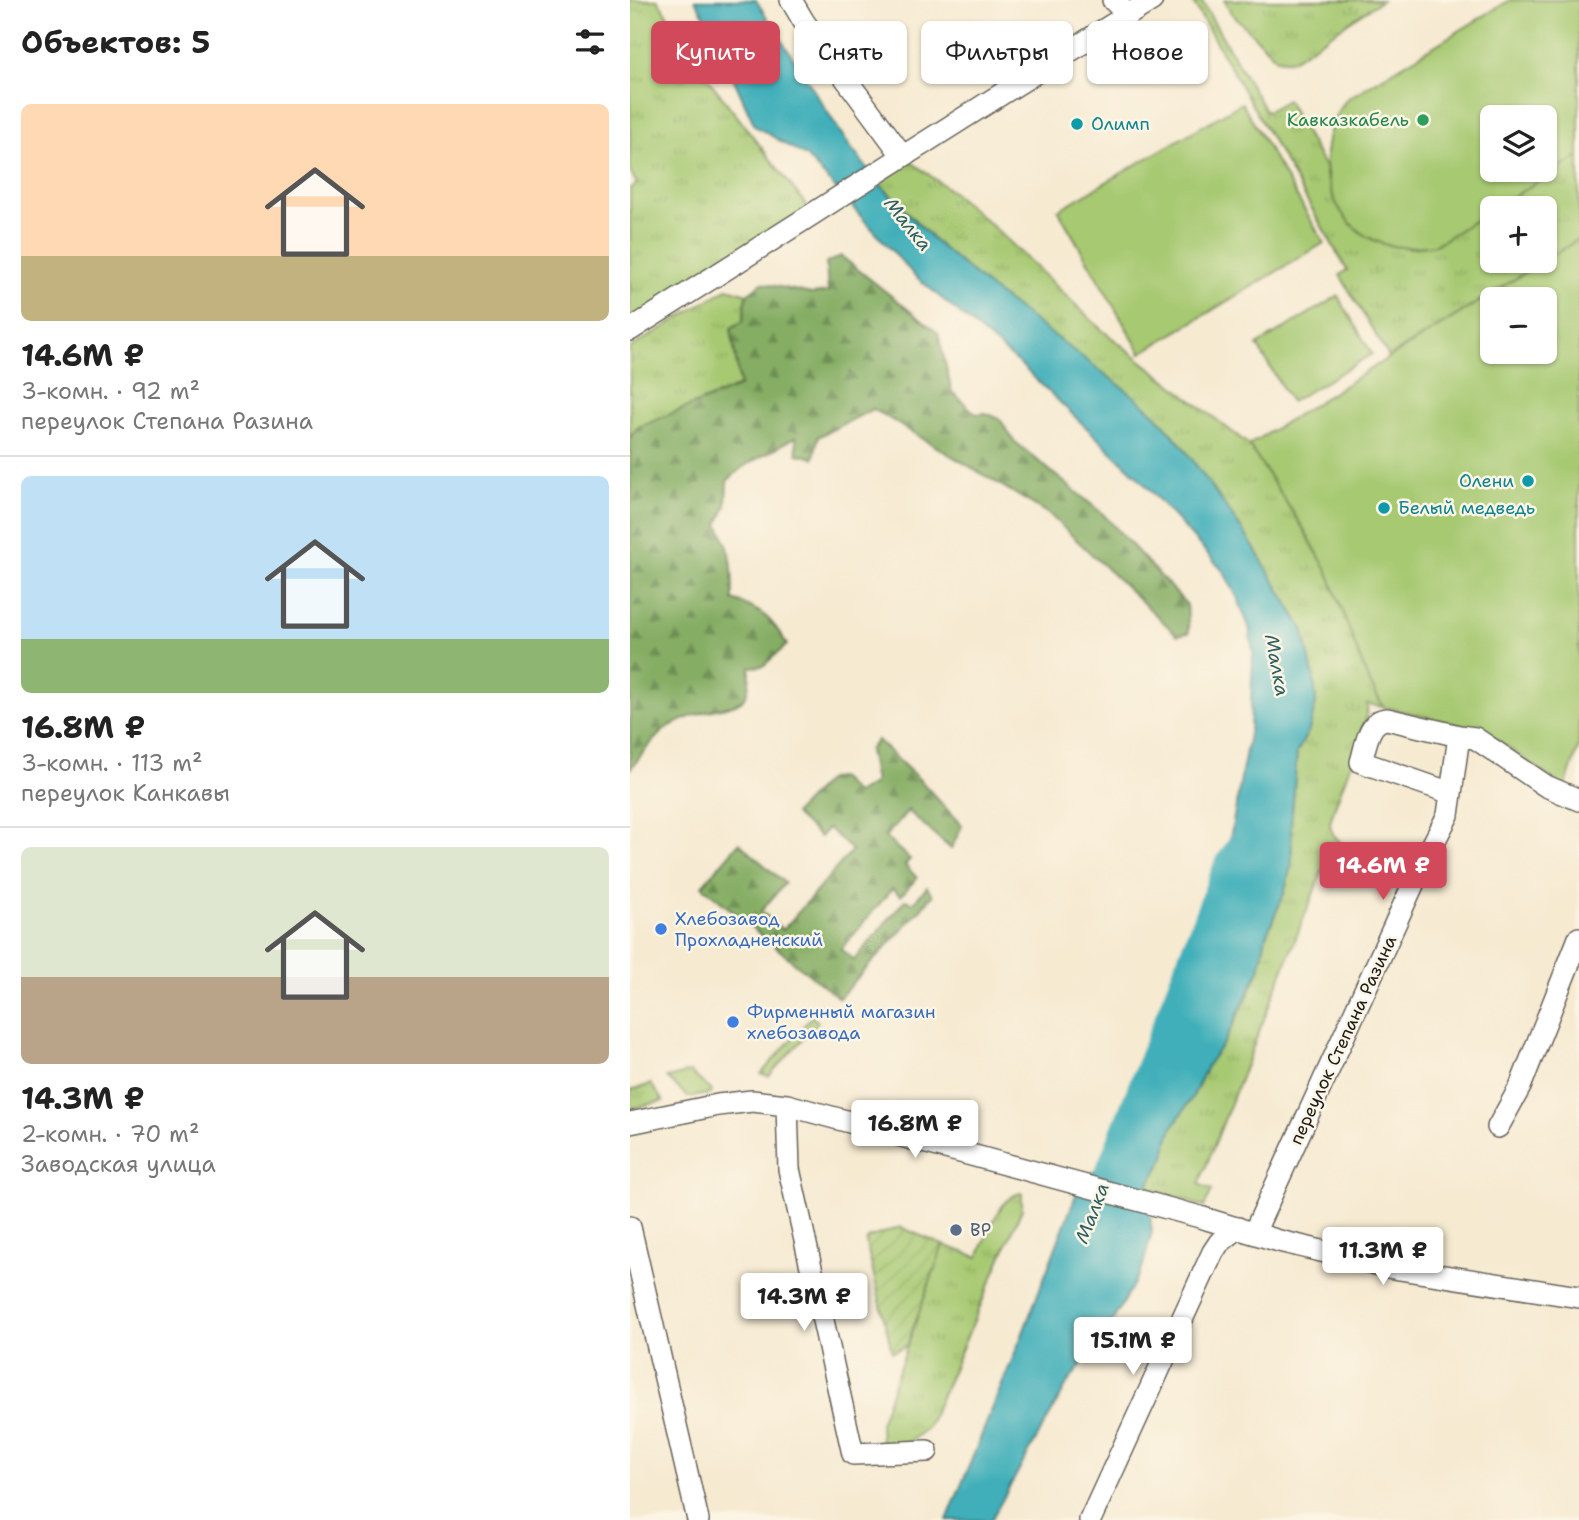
<!DOCTYPE html>
<html lang="ru">
<meta charset="utf-8">
<style>
:root{--surface:#fff;--page:#f6f6f6;--text:#222;--muted:#767676;--line:#e0e0e0;--accent:#d1495b}
body{margin:0;font-family:"Shantell Sans",sans-serif;background:var(--page);color:var(--text);height:100vh;display:flex;flex-direction:column;font-size:26px;white-space:nowrap}
*{box-sizing:border-box;margin:0}
p{font-size:23px;color:var(--muted)}
.icon{flex:none;width:38px;height:38px;fill:none;stroke:currentColor;stroke-width:2;stroke-linecap:round;stroke-linejoin:round}
.map{position:relative;flex:1;overflow:hidden}
.side{display:flex;flex-direction:column;background:var(--surface);width:630px}
.side>*{flex:none}
.hud{position:absolute;left:21px;top:21px;width:665px;height:63px;display:flex;gap:14px}
.buttons{position:absolute;left:850px;top:105px;display:grid;gap:14px}
.buttons a{display:grid;place-items:center;width:77px;height:77px;border-radius:10px;background:var(--surface);box-shadow:0 2px 5px #0004;font-size:35px}
.price{position:absolute;translate:-50% -60px;padding:0 16px;border-radius:7px;background:#fff;color:#222;font-size:23px;line-height:46px;filter:drop-shadow(0 2px 4px #0008)}
.price::after{content:'';position:absolute;left:50%;top:42px;width:21px;height:16px;margin-left:-10px;background:inherit;clip-path:polygon(0 0,100% 0,50% 100%)}
.price.active{background:var(--accent);color:#fff}
ul{padding:0;list-style:none}
li{display:grid;align-content:center;gap:14px;height:371px;padding:0 21px}
li+li{border-top:2px solid var(--line)}
li span{display:grid;place-items:center;height:217px;border-radius:10px;color:#555}
li>.icon{margin-inline-start:auto}
span .icon{width:126px;height:126px;fill:#fffc;stroke-width:1}
li b{font-size:30px}
h2{display:flex;justify-content:space-between;align-items:center;height:84px;padding:0 21px;font-size:30px}
.tag{padding:0 24px;border-radius:10px;background:var(--surface);box-shadow:0 2px 5px #0004;font-size:24px;line-height:63px}
.tag.active{background:var(--accent);color:#fff}
main{display:flex;flex:1;min-height:0}
.map>svg:first-child{display:block}
.grass{fill:url(#grass-tufts);stroke:#627247;stroke-width:2}
.forest{fill:url(#forest-firs);stroke:#506440;stroke-width:2}
.park{fill:#a7c972;stroke:#627247;stroke-width:2;fill-rule:evenodd}
.garden{fill:url(#garden-furrows);stroke:#627247;stroke-width:2}
.water{fill:#3fafb9;stroke:#2e666a;stroke-width:2}
.lines{fill:none;stroke-linecap:round;stroke-linejoin:round}
.river{stroke:#3fafb9;stroke-width:24}
.minor-casing{stroke:#68645b;stroke-width:24}
.minor{stroke:#fff;stroke-width:21}
.leisure-dot{fill:#2e9e5b;stroke:#fcf5e5;stroke-width:2.5}
.culture-dot{fill:#0f9aa8;stroke:#fcf5e5;stroke-width:2.5}
.shop-dot{fill:#3f7fe0;stroke:#fcf5e5;stroke-width:2.5}
.service-dot{fill:#5c6f8a;stroke:#fcf5e5;stroke-width:2.5}
.labels{text-anchor:middle;dominant-baseline:central;stroke-width:5;stroke-linejoin:round;paint-order:stroke}
.leisure-label{font-size:18px;fill:#27864d;stroke:#fcf5e5;text-anchor:end}
.culture-label{font-size:18px;fill:#0d838f;stroke:#fcf5e5;text-anchor:start}
.shop-label{font-size:18px;fill:#366cbe;stroke:#fcf5e5;text-anchor:start}
.street-label{font-size:18px;fill:#1c1c1c;stroke:#fcf5e5}
.service-label{font-size:18px;fill:#4e5e75;stroke:#fcf5e5;text-anchor:start}
.water-label{font-size:19px;font-style:italic;fill:#2c5e63;stroke:#fcf5e5}
</style>
<main>
<section class="side">
<h2>Объектов: 5<svg class="icon" aria-label="filters" viewBox="0 0 24 24"><path d="M4 7h16M4 17h16"/><circle cx="9" cy="7" r="2"/><circle cx="15" cy="17" r="2"/></svg></h2>
<ul>
<li><span style="background:linear-gradient(#ffd9b3 70%,#c2b280 0)"><svg class="icon" aria-label="home" viewBox="0 0 24 24"><path d="M3 11l9-7 9 7M6 9v11h12V9"/></svg></span><div><b>14.6M ₽</b><p>3-комн. · 92 m²</p><p>переулок Степана Разина</p></div></li>
<li><span style="background:linear-gradient(#bfe0f5 75%,#8fb573 0)"><svg class="icon" aria-label="home" viewBox="0 0 24 24"><path d="M3 11l9-7 9 7M6 9v11h12V9"/></svg></span><div><b>16.8M ₽</b><p>3-комн. · 113 m²</p><p>переулок Канкавы</p></div></li>
<li><span style="background:linear-gradient(#dfe7d0 60%,#b9a48a 0)"><svg class="icon" aria-label="home" viewBox="0 0 24 24"><path d="M3 11l9-7 9 7M6 9v11h12V9"/></svg></span><div><b>14.3M ₽</b><p>2-комн. · 70 m²</p><p>Заводская улица</p></div></li>
</ul>
</section>
<div class="map">
<svg width="949" height="1520" viewBox="0 0 949 1520">
<defs>
<pattern id="grass-tufts" width="24" height="20" patternUnits="userSpaceOnUse" patternTransform="scale(1.75)"><rect width="24" height="20" fill="#a7c972"/><path d="M3 7l-1-3M5 7V3M7 7l1-3M15 17l-1-3M17 17v-4M19 17l1-3" fill="none" stroke="#8fac62"/></pattern>
<pattern id="forest-firs" width="22" height="20" patternUnits="userSpaceOnUse" patternTransform="scale(1.75)"><rect width="22" height="20" fill="#85ad64"/><path d="M5 1l3.5 6h-7zM16 11l3.5 6h-7z" fill="#6c8c52"/></pattern>
<pattern id="garden-furrows" width="10" height="10" patternUnits="userSpaceOnUse" patternTransform="scale(1.75)"><rect width="10" height="10" fill="#a7c972"/><path d="M-1 1l2-2M0 10L10 0M9 11l2-2" fill="none" stroke="#8fac62"/></pattern>
</defs>
<rect width="100%" height="100%" fill="#fcf5e5"/>
<filter id="ink" filterUnits="userSpaceOnUse"><feTurbulence type="fractalNoise" baseFrequency=".0143" numOctaves="2"/><feDisplacementMap in="SourceGraphic" scale="14" xChannelSelector="R" yChannelSelector="G"/><feConvolveMatrix kernelMatrix="1 2 1 2 8 2 1 2 1" color-interpolation-filters="sRGB"/></filter>
<filter id="wash" filterUnits="userSpaceOnUse"><feTurbulence type="fractalNoise" baseFrequency=".00686" numOctaves="4" result="noise"/><feDisplacementMap in="SourceGraphic" scale="28" xChannelSelector="R" yChannelSelector="G"/><feGaussianBlur stdDeviation="1.57" result="paint"/><feColorMatrix in="noise" values="0 0 0 0 0 0 0 0 0 0 0 0 0 0 0 0 0 1.4 0 .05"/><feComposite in="paint" operator="in"/></filter>
<g filter="url(#wash)">
<rect width="100%" height="100%" fill="#f6ead1"/>
<path class="grass" d="M0,0H28L72,71L180,210L0,322V188L7,184L0,171Z
M571,0L636,112L657,100L695,167L697,180L779,248L805,245L863,209V261H915L759,357L710,275L717,270L564,4Z
M594,0H752L661,61L647,59L601,13Z
M272,155L321,191L367,230L472,330L619,445L673,528L698,572L737,677L753,707L737,704C741,726 705,796 700,824C701,839 715,841 717,855L697,859L569,1184L582,1190L574,1207L517,1187L535,1157L537,1143L542,1128L563,1096L578,1064L594,1042L619,994L629,970L636,936L654,894L662,862L661,826L667,752L679,730L686,703L684,679L673,629L618,538L551,444L525,414L359,287L307,243L248,182Z
M949,156V239L915,260V208H864Z
M98,288L117,294L113,322L101,328L110,386L8,427L0,438V348Z
M182,1016L188,1022L139,1076L131,1074Z
M60,1072L82,1091L80,1094L58,1097L37,1078Z
M21,1084L33,1101L0,1109V1091Z
M392,1193V1209L298,1427L279,1442L251,1444L250,1423L313,1245L348,1257C357,1237 369,1195 392,1193Z"/>
<path class="forest" d="M211,256L308,333L322,392L346,414L356,413L370,419L384,441L473,514L557,605L559,633L547,635L419,514L243,409L188,437L184,458L167,454L166,437L113,467L97,481L96,506L88,524C103,553 103,568 103,600C132,610 142,618 157,645L133,666L120,667C119,702 115,703 83,710C70,713 54,719 42,725C28,731 10,758 0,769V438L8,427L110,386L101,328L113,321L117,294L132,283L182,294L198,292L196,263Z
M247,740L291,781L332,826L321,849L278,811L255,837L280,859L275,865L287,878L271,896L262,889L211,949L224,960L275,900L283,903L297,887L303,896L209,998L166,964L72,886L109,843L155,883L131,911L153,930L222,850L198,828L190,837L164,814L198,779L210,778L226,794L245,783L239,750Z"/>
<path class="park" d="M880,0H949V156L805,245C789,247 773,249 757,245C694,228 678,145 717,99ZM863,117H915V170H863Z
M612,103L694,243L511,353L428,210Z
M949,239V745L935,788L853,730L753,707L737,677L698,572L673,528L619,445ZM863,299H915V352H863Z
M708,296L742,354L661,402L627,345Z"/>
<path class="garden" d="M270,1227L313,1245L277,1346L262,1352L236,1242L238,1238Z"/>
<path class="water" d="M65,0H126L218,144L248,182L277,213L307,243L359,287L499,392L525,414L551,444L618,538L673,629L684,679L686,703L679,730L667,752L661,826L662,862L654,894L636,936L629,970L595,1041L578,1064L563,1096L542,1128L537,1143L535,1157L517,1187L522,1232L512,1269L477,1331L439,1381L361,1520H317L391,1338L449,1187C458,1172 470,1168 483,1156L595,867L620,728L623,652L619,627L608,599L594,572L509,478L393,367L284,275L177,157L125,126L78,22Z"/>
<g class="lines">
<path class="river" d="M472,1185C512,1079 555,973 595,867L612,840"/>
</g>
</g>
<g filter="url(#ink)">
<g class="lines">
<g class="minor-casing">
<path id="minor" d="M161,0L174,22L272,155
M483,0L498,15
M0,330C174,220 347,108 522,0
M821,793L731,762C736,746 738,720 757,719L829,736
M157,1105L159,1169L223,1454L297,1451
M0,1123L88,1105L122,1101L157,1105L570,1217L649,1241L763,1268L949,1297
M868,1127L890,1087L949,938
M0,1227L68,1520
M624,1233L792,865L818,815L829,736L845,738L916,786L949,800
M460,1520L583,1252L589,1243L608,1228"/>
</g>
<use href="#minor" class="minor"/>
</g>
</g>
<circle class="leisure-dot" cx="793" cy="120" r="7"/>
<g class="culture-dot">
<circle cx="447" cy="124" r="7"/>
<circle cx="898" cy="481" r="7"/>
<circle cx="754" cy="508" r="7"/>
</g>
<g class="shop-dot">
<circle cx="31" cy="929" r="7"/>
<circle cx="103" cy="1022" r="7"/>
</g>
<circle class="service-dot" cx="326" cy="1230" r="7"/>
<g class="labels">
<g class="leisure-label">
<text x="779" y="120">Кавказкабель</text>
</g>
<g class="culture-label">
<text x="461" y="124">Олимп</text>
<text x="884" y="481" text-anchor="end">Олени</text>
<text x="768" y="508">Белый медведь</text>
</g>
<g class="shop-label">
<text x="45" y="919">Хлебозавод<tspan x="45" dy="21">Прохладненский</tspan></text>
<text x="117" y="1012">Фирменный магазин<tspan x="117" dy="21">хлебозавода</tspan></text>
</g>
<g class="street-label">
<text transform="translate(713 1040) rotate(-65)">переулок Степана Разина</text>
</g>
<g class="service-label">
<text x="340" y="1230">BP</text>
</g>
<g class="water-label">
<text transform="translate(278 224) rotate(51)">Малка</text>
<text transform="translate(647 665) rotate(79)">Малка</text>
<text transform="translate(462 1213) rotate(-69)">Малка</text>
</g>
</g>
</svg>
<div class="buttons">
<a><svg class="icon" aria-label="layers" viewBox="0 0 24 24"><path d="M12 4l9 5-9 5-9-5zM3 14l9 5 9-5"/></svg></a>
<a>+</a>
<a>−</a>
</div>
<b class="price active" style="left:753px;top:902px">14.6M ₽</b>
<b class="price" style="left:285px;top:1160px">16.8M ₽</b>
<b class="price" style="left:753px;top:1287px">11.3M ₽</b>
<b class="price" style="left:174px;top:1333px">14.3M ₽</b>
<b class="price" style="left:503px;top:1377px">15.1M ₽</b>
<div class="hud">
<a class="tag active">Купить</a>
<a class="tag">Снять</a>
<a class="tag">Фильтры</a>
<a class="tag">Новое</a>
</div>
</div>
</main>
